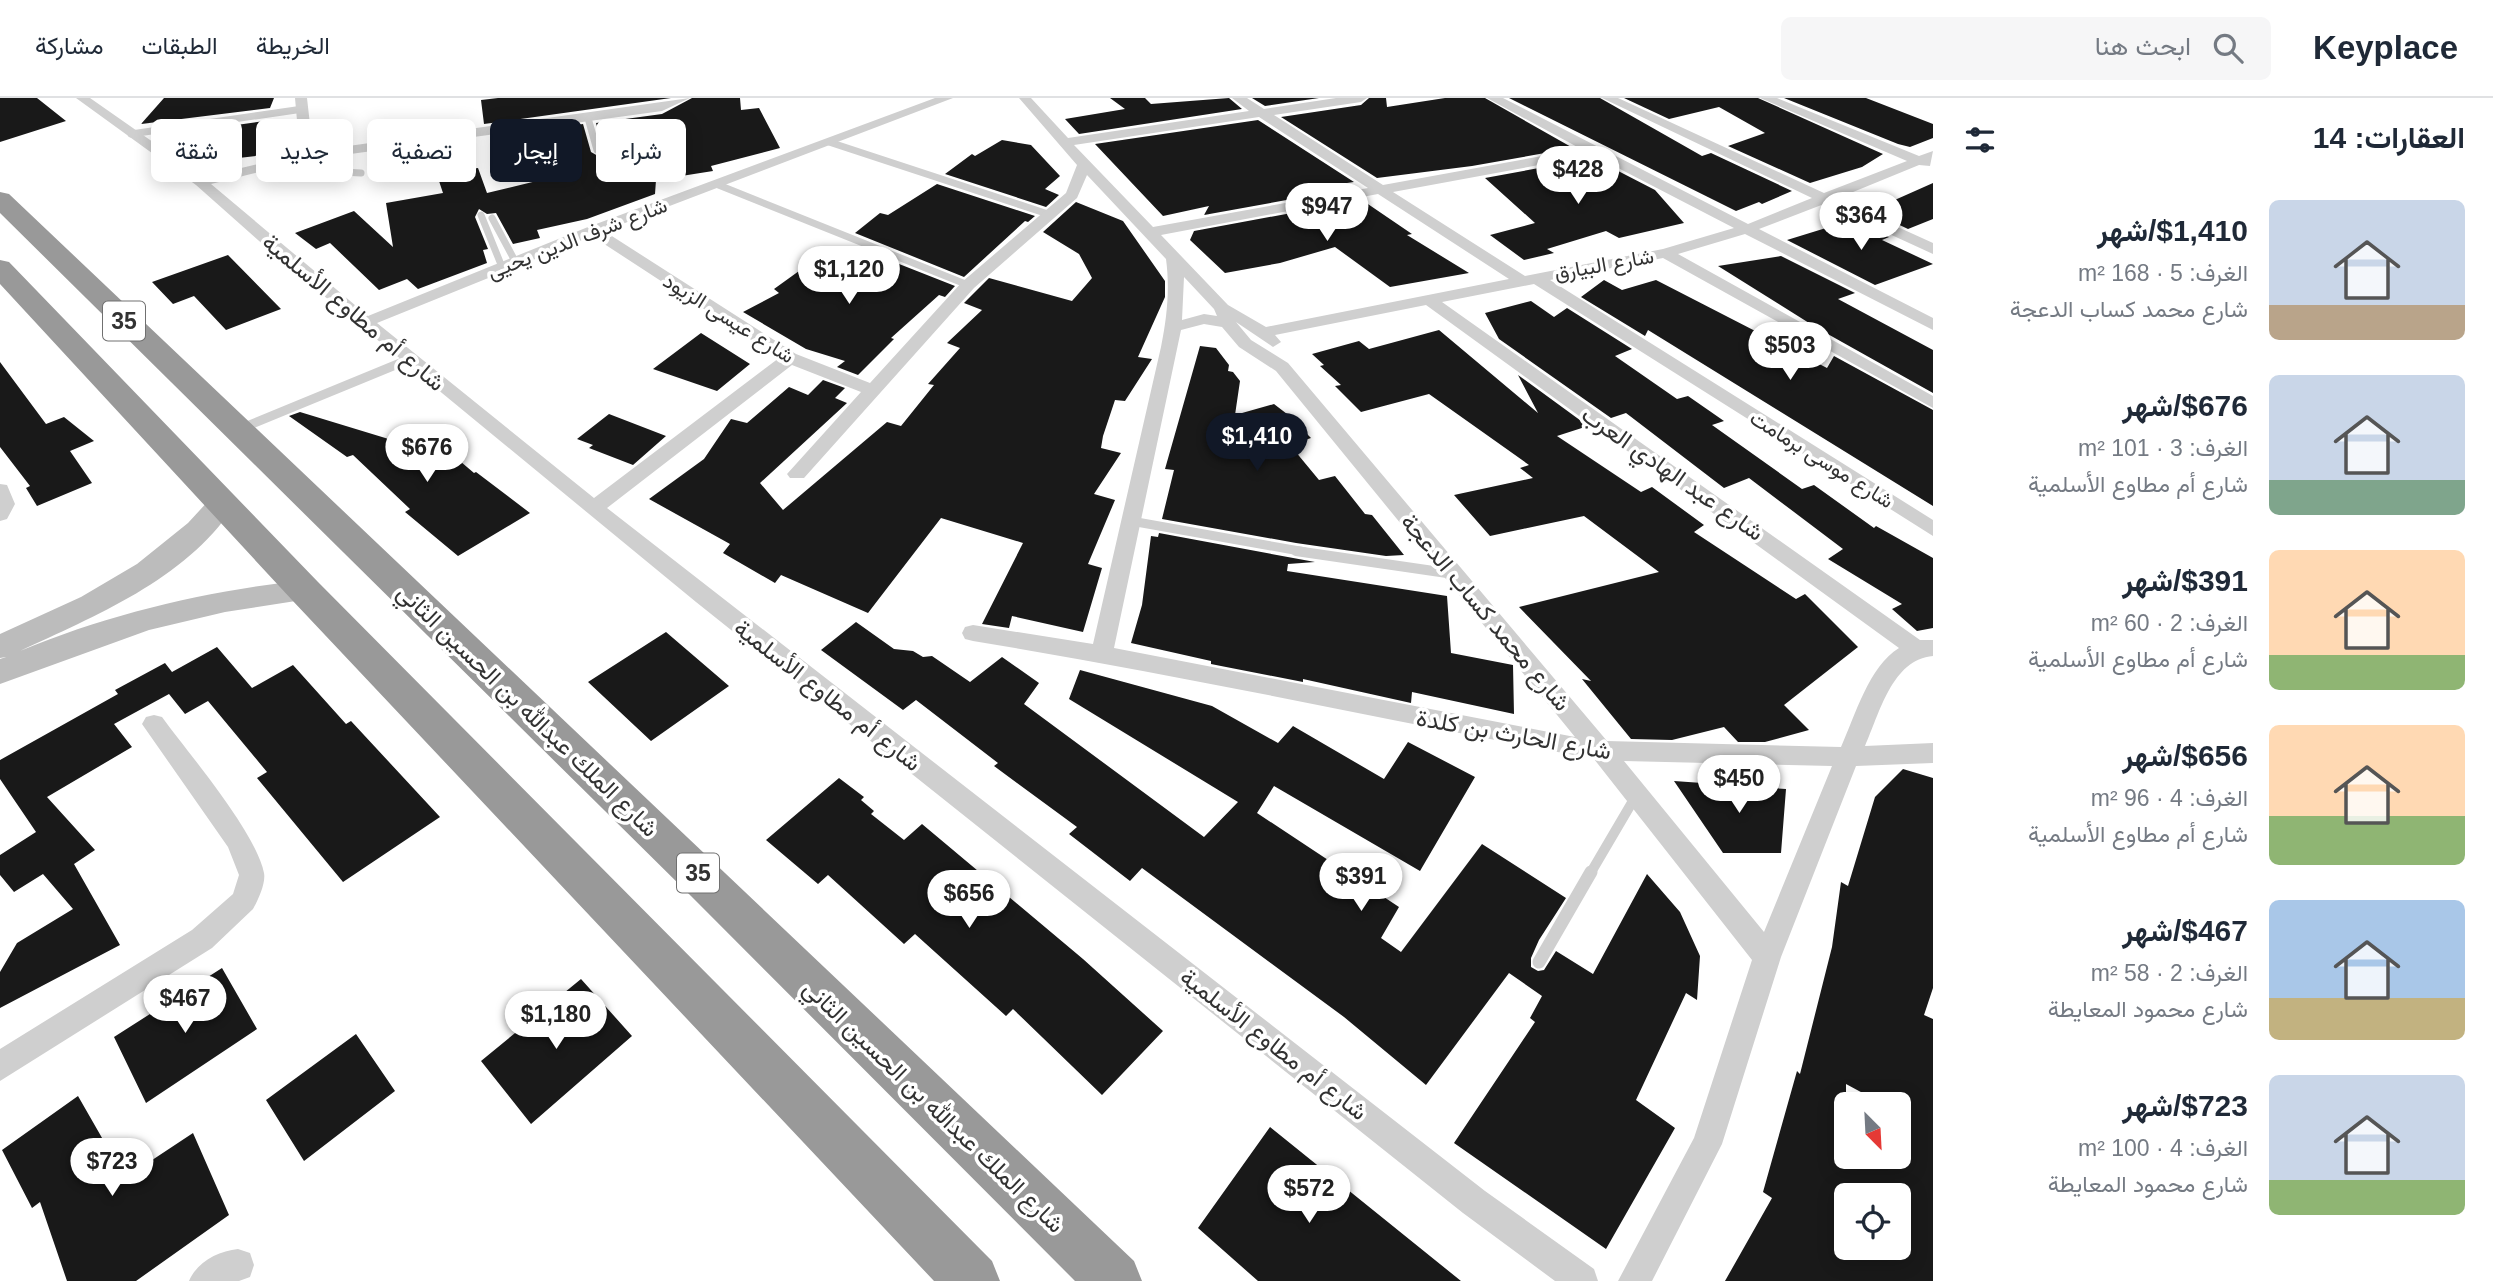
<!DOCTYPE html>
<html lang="ar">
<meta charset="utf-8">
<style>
:root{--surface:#fff;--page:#f6f6f7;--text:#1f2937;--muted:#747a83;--line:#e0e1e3;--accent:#111827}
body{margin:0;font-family:Helvetica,Vazirmatn,sans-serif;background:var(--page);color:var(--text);direction:rtl;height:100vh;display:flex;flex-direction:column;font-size:26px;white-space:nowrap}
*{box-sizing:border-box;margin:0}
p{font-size:23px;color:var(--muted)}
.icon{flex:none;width:38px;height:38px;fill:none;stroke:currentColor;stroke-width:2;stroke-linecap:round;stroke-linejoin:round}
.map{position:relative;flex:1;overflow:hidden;direction:ltr}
.side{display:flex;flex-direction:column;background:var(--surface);width:560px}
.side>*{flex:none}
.guide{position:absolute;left:21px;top:21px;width:665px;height:63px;direction:rtl;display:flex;gap:14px}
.needle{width:46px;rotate:156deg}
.buttons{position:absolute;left:1834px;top:994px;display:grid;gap:14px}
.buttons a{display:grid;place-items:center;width:77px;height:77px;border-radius:10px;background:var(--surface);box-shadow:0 4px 18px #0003;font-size:35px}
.price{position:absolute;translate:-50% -60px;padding:0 16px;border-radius:24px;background:#fff;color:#222;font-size:23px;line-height:46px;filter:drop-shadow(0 2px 4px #0008)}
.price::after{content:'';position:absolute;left:50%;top:42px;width:21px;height:16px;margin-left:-10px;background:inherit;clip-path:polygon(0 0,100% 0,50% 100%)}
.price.selected{background:var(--accent);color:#fff}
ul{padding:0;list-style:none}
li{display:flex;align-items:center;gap:21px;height:175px;padding:0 28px}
li span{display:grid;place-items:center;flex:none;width:196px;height:140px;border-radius:10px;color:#555}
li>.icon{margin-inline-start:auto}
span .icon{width:84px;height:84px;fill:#fffc;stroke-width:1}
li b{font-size:30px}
h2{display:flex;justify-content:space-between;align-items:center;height:84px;padding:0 28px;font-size:30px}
.pill{padding:0 24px;border-radius:10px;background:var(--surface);box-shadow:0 4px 18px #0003;font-size:24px;line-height:63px}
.pill.selected{background:var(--accent);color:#fff}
header{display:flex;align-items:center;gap:42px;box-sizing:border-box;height:98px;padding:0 35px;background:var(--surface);border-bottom:2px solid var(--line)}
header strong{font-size:33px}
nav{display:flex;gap:38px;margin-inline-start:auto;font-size:24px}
.search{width:490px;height:63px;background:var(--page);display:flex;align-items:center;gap:18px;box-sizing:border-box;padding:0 24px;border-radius:10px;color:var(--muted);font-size:26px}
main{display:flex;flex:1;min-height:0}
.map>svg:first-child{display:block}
.building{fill:#191919;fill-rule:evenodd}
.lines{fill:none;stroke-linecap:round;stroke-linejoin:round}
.lane-far3{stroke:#cfcfcf;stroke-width:7}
.lane-far2{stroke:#cfcfcf;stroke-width:9}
.lane-far1{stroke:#cfcfcf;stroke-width:10}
.lane{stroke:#cfcfcf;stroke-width:13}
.street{fill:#cfcfcf;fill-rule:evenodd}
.secondary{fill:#bcbcbc;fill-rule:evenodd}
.highway{fill:#999;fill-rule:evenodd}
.labels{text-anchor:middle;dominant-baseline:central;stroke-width:7;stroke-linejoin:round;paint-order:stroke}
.far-street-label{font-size:21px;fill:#323232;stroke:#fff}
.shield{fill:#fff;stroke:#707070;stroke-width:2}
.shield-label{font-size:23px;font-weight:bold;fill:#323232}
.street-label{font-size:24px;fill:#323232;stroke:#fff}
</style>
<header>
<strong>Keyplace</strong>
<div class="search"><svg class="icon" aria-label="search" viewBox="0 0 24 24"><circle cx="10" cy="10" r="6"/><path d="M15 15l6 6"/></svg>ابحث هنا</div>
<nav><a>الخريطة</a><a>الطبقات</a><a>مشاركة</a></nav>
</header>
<main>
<section class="side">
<h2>العقارات: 14<svg class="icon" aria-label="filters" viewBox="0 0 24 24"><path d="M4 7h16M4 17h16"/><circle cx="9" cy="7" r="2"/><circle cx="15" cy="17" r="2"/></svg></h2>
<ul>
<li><span style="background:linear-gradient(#c9d6e8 75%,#b9a48a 0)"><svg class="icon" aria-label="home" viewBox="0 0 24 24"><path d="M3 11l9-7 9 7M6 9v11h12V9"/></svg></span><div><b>$1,410/شهر</b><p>الغرف: 5 · 168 m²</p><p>شارع محمد كساب الدعجة</p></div></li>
<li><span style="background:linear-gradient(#c9d6e8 75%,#7fa58c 0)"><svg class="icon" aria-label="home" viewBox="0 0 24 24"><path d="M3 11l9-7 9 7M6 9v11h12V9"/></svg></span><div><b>$676/شهر</b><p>الغرف: 3 · 101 m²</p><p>شارع أم مطاوع الأسلمية</p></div></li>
<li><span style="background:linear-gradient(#ffd9b3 75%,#8fb573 0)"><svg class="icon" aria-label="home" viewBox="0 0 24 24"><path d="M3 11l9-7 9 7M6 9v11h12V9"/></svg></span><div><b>$391/شهر</b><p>الغرف: 2 · 60 m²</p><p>شارع أم مطاوع الأسلمية</p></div></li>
<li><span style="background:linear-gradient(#ffd9b3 65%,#8fb573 0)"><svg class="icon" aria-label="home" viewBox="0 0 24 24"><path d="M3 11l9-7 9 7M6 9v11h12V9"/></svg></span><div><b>$656/شهر</b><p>الغرف: 4 · 96 m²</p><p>شارع أم مطاوع الأسلمية</p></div></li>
<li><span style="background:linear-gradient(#a9c7e8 70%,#c2b280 0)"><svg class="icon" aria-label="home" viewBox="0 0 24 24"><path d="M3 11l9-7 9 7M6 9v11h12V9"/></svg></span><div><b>$467/شهر</b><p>الغرف: 2 · 58 m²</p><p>شارع محمود المعايطة</p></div></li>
<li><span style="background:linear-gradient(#c9d6e8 75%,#8fb573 0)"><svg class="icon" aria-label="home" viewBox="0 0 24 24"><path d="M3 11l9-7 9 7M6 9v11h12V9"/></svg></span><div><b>$723/شهر</b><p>الغرف: 4 · 100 m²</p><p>شارع محمود المعايطة</p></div></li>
</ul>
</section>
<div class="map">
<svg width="1933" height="1183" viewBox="0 0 1933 1183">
<rect width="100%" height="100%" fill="#fff"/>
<path class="building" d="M0,0H37L66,23L0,44Z
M164,0H274L270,10L141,26Z
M498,0H671L484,26L481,2Z
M692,0H740L741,12L759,10L780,50L711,68L713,73L656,82L655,96L587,121L537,132L540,140L513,146L496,115L487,116L479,111L475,119L488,151L483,152L487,165L418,191L407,181L379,192L330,145L316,151L295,135L354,113L393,149L386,105L443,95L437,77L452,74L459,78L464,72L478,70L487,95L553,79L528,34L583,26L591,54L598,58L603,51L596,25L662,16Z
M1110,0H1145L1151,6L1229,0L1242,11L1079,36L1065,21L1125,11Z
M1252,0H1319L1265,8Z
M1369,0H1386L1387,9L1445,0H1485L1573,50L1472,68L1377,80L1281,19L1361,7Z
M1509,0H1600L1702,58L1711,55L1792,93L1762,106L1759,104L1736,113Z
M1624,0H1758L1883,56L1862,69L1810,85L1728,48L1765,35L1719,9L1669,21Z
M1784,0H1866L1933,26V40L1910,49L1898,46Z
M1258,22L1354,84L1340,86L1347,91L1204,117L1209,108L1163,118L1095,46Z
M264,23L262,27L276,25L272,56L204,64L194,33Z
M1002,42L1031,47L1060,78L1045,91L1059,97L1046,109L945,76L972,56L975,58Z
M1593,60L1655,92L1684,125L1619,140L1606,133L1547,151L1554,155L1524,162L1490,137L1535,125L1485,80Z
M1933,85V121L1908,131L1870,113Z
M937,86L1035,118L1028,124L1025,123L964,179L855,135L880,115L888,117Z
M1362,102L1412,136L1407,137L1469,175L1390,189L1335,149L1280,165L1225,175L1190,142L1194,133Z
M1076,104L1123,123L1165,183V199L1138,259L1152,261L1125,303L1115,302L1103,338L1101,350L1121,355L1094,396L1115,402L1088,466L1102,470L1083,534L1012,518L1009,530L982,526L1023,445L941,420L868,515L781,477L775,485L723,455L730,446L649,401L704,361L731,321L747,325L789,289L808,297L823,282L845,290L835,300L847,305L760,385L783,412L887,324L901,328L934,287L928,286L960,250L947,245L982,212L964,205L989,180L1072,203L1092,180L1079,156L1043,134Z
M1852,122L1889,139L1882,142L1933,166L1875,187L1787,142Z
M861,151L955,188L945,199L939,197L891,240L894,241L858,277L837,269L845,263L806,251L743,214L779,195L774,191L799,173Z
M228,157L281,211L226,232L194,198L173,206L152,184Z
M1781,158L1855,195L1838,201L1933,252V295L1817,230L1718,168Z
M1604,182L1622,192L1656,182L1827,270L1834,258L1933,312V408L1648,232L1645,238L1581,199Z
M1531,203L1554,219L1567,210L1632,251L1615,258L1677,301L1688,298L1724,323L1712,327L1802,391L1814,387L1874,430L1876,428L1933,460V530L1917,533L1892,511L1902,506L1828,461L1843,451L1749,380L1724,390L1626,315L1611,320L1499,241L1485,215Z
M1439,232L1538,315L1518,277L1588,328L1557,338L1641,394L1652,389L1704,427L1694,434L1796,501L1805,496L1858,549L1784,607L1809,632L1765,644H1738L1724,629L1672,642L1631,641L1582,581L1591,583L1519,509L1659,474L1584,418L1490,438L1454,397L1533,380L1520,370L1529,367L1429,296L1361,314L1335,288L1341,287L1320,268L1324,267L1312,256L1359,243L1369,251Z
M701,235L750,266L717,293L653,271Z
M1200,248L1216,250L1229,267L1228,273L1233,274L1240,283L1235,317L1274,306L1287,316L1311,340L1290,347L1319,382L1335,378L1365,416L1372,417L1404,457L1386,458L1296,445L1162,421L1174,372L1165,371Z
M0,264L46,326L64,319L94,343L70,353L92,385L37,408L26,390L30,388L0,349Z
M300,314L405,346L427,335L474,375L476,374L530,415L458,458L405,414L410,411L353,357L347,359L289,318Z
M609,316L666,338L633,367L589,350L593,347L577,341Z
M1159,435L1315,464L1288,466L1287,473L1447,498L1451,555L1513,567L1514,616L1412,594L1411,605L1303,581V584L1221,568L1211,566V563L1131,545L1142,507L1151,438L1158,439Z
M856,524L894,551L913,553L923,559L932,558L970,584L1002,559L1039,585L1024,606L1204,739L1238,704L1069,601L1080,572L1212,608L1278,645L1293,628L1384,681L1408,644L1475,679L1420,773L1274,688L1257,715L1399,809L1381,840L1401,854L1482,746L1566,800L1539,842L1531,860V869L1538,873L1544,872L1556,853L1593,876L1647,776L1680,814L1700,858L1697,902L1686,895L1636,1002L1675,1030L1606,1151L1454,1045L1535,924L1530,920L1542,898L1509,875L1426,987L1344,919L1142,770L1130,783L1069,736L1077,729L994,668L998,665L916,602L903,612L821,552Z
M666,534L729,588L651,643L588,584Z
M217,549L252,590L293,567L346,626L351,623L440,719L343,784L257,680L267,674L208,603L185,616L169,596L114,626L132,649L47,699L95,752L74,766L120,847L0,910V874L17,845L73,811L43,776L14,794L0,777V757L36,734L0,681V662L118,596L115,592L165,565L172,574Z
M1903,671L1933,680V890L1924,917L1933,921V1183H1725L1772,1100L1763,1094L1797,973L1800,976L1832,849L1841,784L1848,788L1875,699ZM1846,986L1883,1006H1899V1059H1846ZM1846,1097H1899V1150H1846Z
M839,680L864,699L861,702L874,713L871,716L904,742L922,726L1083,861L1163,933L1102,997L1013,911L1006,918L915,836L904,846L828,777L818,786L766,742Z
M1674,683L1786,691L1781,755H1723Z
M222,870L257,931L146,1005L114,939Z
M581,881L632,938L531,1026L481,963Z
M356,936L395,993L304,1063L266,1002Z
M78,998L125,1080L193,1035L229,1117L136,1183H67L40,1104L32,1110L2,1052Z
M1270,1029L1461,1183H1258L1198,1130Z"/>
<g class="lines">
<path class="lane-far3" d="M588,20L597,52
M131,36L303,11
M451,39L458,72
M829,44L1048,116
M307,58L323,73L361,75
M716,86L968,187
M481,117L502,169
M492,120L515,163"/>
<path class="lane-far2" d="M240,331L410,261
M1131,423L1305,454"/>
<path class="lane-far1" d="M1296,453L1454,476
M1590,776L1637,696"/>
<path class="lane" d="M1539,864L1591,774"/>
<path class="street" d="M76,0H90L203,79L300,56L295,0H307L313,53L690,0L662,13L307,62L211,86L368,218L588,129L935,0H953L604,133L796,256L870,285L962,184L1066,95L1077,67L1019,0H1031L1068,40L1249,13L1232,0H1247L1264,11L1336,0H1367L1361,4L1274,17L1383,87L1581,51L1487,0H1503L1748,126L1812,100L1602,0H1618L1824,95L1907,63L1760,0H1777L1919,58L1933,53L1930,68L1919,67L1836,101L1933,145V156L1824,106L1759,131L1933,220V232L1745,136L1678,156L1933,298V310L1663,160L1550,182L1933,422V438L1534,186L1442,204L1920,542H1933V558C1892,561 1879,617 1865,648L1933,645V665L1856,668L1781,859L1722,1046L1652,1183H1618L1694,1040L1752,862L1594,661C1387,622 1181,577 973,543L965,541L962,535L965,529L973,527L1093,546L1161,249C1167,219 1170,191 1166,161L1087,77L1077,100L974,190L804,380H790L787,376L861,294L792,267L607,410L1485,1093L1594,1171L1598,1183H1555L1463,1115L696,504L284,165L196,87ZM1259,19L1368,90L1153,129L1074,47ZM1593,57L1734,130L1663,151L1525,178L1393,94ZM1378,96L1509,181L1266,229L1228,207L1161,137ZM592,138L779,260L594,400L377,225ZM1184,179L1214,211L1217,218L1204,216L1182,222ZM1426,207L1899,550C1869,568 1855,618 1841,649L1607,643L1288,265L1251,242L1236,224L1273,249L1281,244L1275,237ZM1204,226L1222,229L1239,249L1276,273L1575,639L1114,550L1181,232ZM1624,663L1832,668L1764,834Z
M0,386L7,387L15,406L7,421L0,423Z
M154,617L162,619C189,656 256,734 264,775C266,785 258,802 253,811L212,850L0,983V951L192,832L233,796L239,777L228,749L142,626L146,619Z
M238,1151L250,1155L254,1167L250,1179L239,1183H189C197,1164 218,1153 238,1151Z"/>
<path class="secondary" d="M221,397L231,400L235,406C189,480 95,518 20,553C111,515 207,493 305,482L315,486L320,493L315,500L225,514L149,532L0,586V561L6,559L0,560V536L81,499L137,466L188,425L211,400Z"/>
<path class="highway" d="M0,94L9,96L1134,1163L1142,1183H1075L691,798L0,115Z
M0,162L9,164L318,484L992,1163L1000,1183H934L292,502L0,186Z"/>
</g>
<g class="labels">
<g class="far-street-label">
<text transform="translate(577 140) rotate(-21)">شارع شرف الدين يحيى</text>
<text transform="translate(1604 166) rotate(-10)">شارع البيارق</text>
<text transform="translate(729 220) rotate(32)">شارع عيسى الزيود</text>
<text transform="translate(1822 361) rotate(32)">شارع موسى برمامت</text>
</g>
<g class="shield">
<rect x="103" y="203.5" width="42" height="39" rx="5"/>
<rect x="677" y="755.5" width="42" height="39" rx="5"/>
</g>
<g class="shield-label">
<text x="124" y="223">35</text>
<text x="698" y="775">35</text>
</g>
<g class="street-label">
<text transform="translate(354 214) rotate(40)">شارع أم مطاوع الأسلمية</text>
<text transform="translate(1673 375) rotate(35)">شارع عبد الهادي العرب</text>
<text transform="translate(1486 514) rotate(50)">شارع محمد كساب الدعجة</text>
<text transform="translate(828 597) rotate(38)">شارع أم مطاوع الأسلمية</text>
<text transform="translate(528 612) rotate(44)">شارع الملك عبدالله بن الحسين الثاني</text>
<text transform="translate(1514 636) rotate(10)">شارع الحارث بن كلدة</text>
<text transform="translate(1274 946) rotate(38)">شارع أم مطاوع الأسلمية</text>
<text transform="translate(934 1008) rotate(44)">شارع الملك عبدالله بن الحسين الثاني</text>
</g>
</g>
</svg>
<div class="buttons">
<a><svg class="needle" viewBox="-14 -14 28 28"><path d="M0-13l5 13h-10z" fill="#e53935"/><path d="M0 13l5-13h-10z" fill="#747a83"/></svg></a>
<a><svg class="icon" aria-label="locate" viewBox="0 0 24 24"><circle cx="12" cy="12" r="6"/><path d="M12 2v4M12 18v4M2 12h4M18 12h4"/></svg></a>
</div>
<b class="price" style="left:1578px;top:108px">$428</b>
<b class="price" style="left:1327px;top:145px">$947</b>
<b class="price" style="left:1861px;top:154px">$364</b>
<b class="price" style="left:849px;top:208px">$1,120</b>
<b class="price" style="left:1790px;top:284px">$503</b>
<b class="price selected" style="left:1257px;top:375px">$1,410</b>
<b class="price" style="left:427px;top:386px">$676</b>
<b class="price" style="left:1739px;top:717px">$450</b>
<b class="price" style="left:1361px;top:815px">$391</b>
<b class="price" style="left:969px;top:832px">$656</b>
<b class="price" style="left:185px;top:937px">$467</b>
<b class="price" style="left:556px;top:953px">$1,180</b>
<b class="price" style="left:112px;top:1100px">$723</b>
<b class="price" style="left:1309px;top:1127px">$572</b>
<div class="guide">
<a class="pill">شراء</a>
<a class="pill selected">إيجار</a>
<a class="pill">تصفية</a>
<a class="pill">جديد</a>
<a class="pill">شقة</a>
</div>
</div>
</main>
